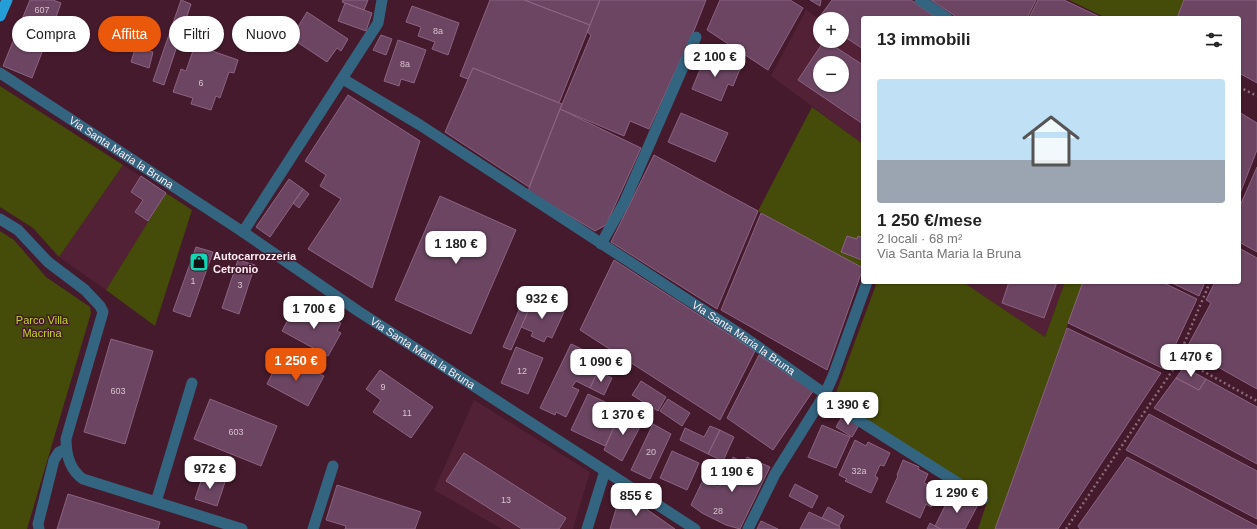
<!DOCTYPE html>
<html lang="it">
<meta charset="utf-8">
<style>
:root{--surface:#fff;--page:#f6f6f6;--text:#222;--muted:#767676;--accent:#ea580c}
body{margin:0;font-family:Helvetica,sans-serif;background:var(--page);color:var(--text);height:100vh;display:flex;flex-direction:column;font-size:15px;white-space:nowrap}
*{box-sizing:border-box;margin:0}
p{font-size:13px;color:var(--muted)}
.icon{flex:none;width:22px;height:22px;fill:none;stroke:currentColor;stroke-width:2;stroke-linecap:round;stroke-linejoin:round}
.map{position:relative;flex:1;overflow:hidden}
.details{position:absolute;left:861px;top:16px;width:380px;height:268px;display:flex;flex-direction:column;background:var(--surface);border-radius:4px;box-shadow:0 1px 3px #0004}
.details>*{flex:none}
.guide{position:absolute;left:12px;top:16px;width:380px;height:36px;display:flex;gap:8px}
.controls{position:absolute;left:813px;top:12px;display:grid;gap:8px}
.controls a{display:grid;place-items:center;width:36px;height:36px;border-radius:50%;background:var(--surface);box-shadow:0 1px 3px #0004;font-size:20px}
.price{position:absolute;translate:-50% -34px;padding:0 9px;border-radius:8px;background:#fff;color:#222;font-size:13px;line-height:26px;filter:drop-shadow(0 1px 2px #0008)}
.price::after{content:'';position:absolute;left:50%;top:24px;width:12px;height:9px;margin-left:-6px;background:inherit;clip-path:polygon(0 0,100% 0,50% 100%)}
.price.active{background:var(--accent);color:#fff}
ul{padding:0;list-style:none}
li{display:grid;align-content:center;gap:8px;height:212px;padding:0 16px}
li span{display:grid;place-items:center;height:124px;border-radius:4px;color:#555}
li>.icon{margin-inline-start:auto}
span .icon{width:72px;height:72px;fill:#fffc;stroke-width:1}
li b{font-size:17px}
h2{display:flex;justify-content:space-between;align-items:center;height:48px;padding:0 16px;font-size:17px}
.pill{padding:0 14px;border-radius:18px;background:var(--surface);box-shadow:0 1px 3px #0004;font-size:14px;line-height:36px}
.pill.active{background:var(--accent);color:#fff}
.map>svg:first-child{display:block}
.built{fill:#522135;fill-rule:evenodd}
.green{fill:#454b09}
.building{fill:#6b4562;stroke:#8c6382;fill-rule:evenodd}
.lines{fill:none;stroke-linecap:round;stroke-linejoin:round}
.path{stroke:#8b6b78;stroke-width:2.5;stroke-dasharray:2 3;stroke-linecap:butt}
.service{stroke:#346580;stroke-width:11}
.minor{stroke:#346580;stroke-width:11}
.primary{stroke:#259dd6;stroke-width:11}
.labels{text-anchor:middle;dominant-baseline:central;stroke-width:3;stroke-linejoin:round;paint-order:stroke}
.number-label{font-size:9px;fill:#d8c2ce}
.street-label{font-size:11px;fill:#fdecf2;stroke:#441a2c}
.poi-label{font-size:11px;font-weight:bold;fill:#fdecf2;stroke:#441a2c;text-anchor:start}
.park-label{font-size:11px;fill:#c4d61f;stroke:#441a2c}
</style>
<div class="map">
<svg width="1257" height="529" viewBox="0 0 1257 529">
<rect width="100%" height="100%" fill="#441a2c"/>
<path class="built" d="M806,10L820,20V41H842V35L863,49V144L771,76ZM820,63H842V85H820Z
M123,165L166,193L106,290L59,257Z
M963,282H1065L1045,337Z
M474,400L590,472L573,529H502L434,490Z"/>
<path class="green" d="M1069,0H1184L1177,18H1106Z
M0,86L123,165L59,257L33,228L0,207Z
M812,107L863,144V268L758,211Z
M166,193L192,210L155,326L106,290Z
M0,231L14,240L46,277L90,307L91,313L27,529H0Z
M877,282H963L1045,337L1065,282H1083L995,529H978L988,499L834,398Z"/>
<path class="building" d="M30,0H53L61,3L55,20L61,23L58,31L23,17Z
M181,0L191,4L164,85L153,81Z
M343,0H368L364,10L342,2Z
M490,0H524L590,25L559,103L473,68L468,79L460,76Z
M524,0H600L590,25Z
M600,0H706L695,28L649,129L630,121L624,136L560,109L591,35L587,32Z
M720,0H790L803,8L768,70L707,30Z
M810,0H821L820,6Z
M832,0H911L937,18H863V49L842,35V19L820,20L818,19Z
M931,0H1036L1027,18H958Z
M1038,0H1064L1102,18H1029Z
M1184,0H1257V83L1239,73V18H1177Z
M345,3L372,13L366,31L338,21Z
M412,6L459,23L448,55L432,49L435,42L418,36L421,27L406,22Z
M307,12L348,39L341,51L337,48L327,62L291,38Z
M23,17L51,29L32,78L3,66Z
M381,35L392,39L386,55L373,50Z
M398,40L426,50L414,83L401,79L399,86L384,81Z
M824,41H826L863,65V124L798,80ZM820,63H842V85H820Z
M195,45L238,60L234,73L229,72L220,98L216,96L211,110L191,104L193,98L173,92L181,69L186,71Z
M136,46L153,52L149,68L131,62Z
M706,55L740,69L733,86L728,84L721,101L692,89Z
M473,68L562,104L529,187L445,132Z
M348,95L420,141L372,288L308,249L341,199L320,186L326,175L305,161Z
M560,109L641,148L606,225L595,231L528,191Z
M1239,112L1257,123V150L1239,196Z
M681,113L728,133L715,162L668,142Z
M654,155L758,211L717,309L611,242Z
M1257,167V252L1239,242V208Z
M141,176L166,193L148,221L135,212L143,200L131,192Z
M289,179L303,189L270,237L256,227Z
M303,189L309,194L299,208L293,203Z
M440,196L516,230L471,334L395,300Z
M761,213L863,268L827,370L721,310Z
M847,236L857,239L858,236L863,238L862,260L841,252Z
M196,247L213,252L190,317L173,311Z
M1239,248L1257,258V389L1186,349L1211,303L1206,300L1215,282H1239Z
M238,260L255,265L239,314L222,308Z
M614,260L755,351L720,420L580,330Z
M1009,282H1057L1044,318L1002,303Z
M1083,282H1162L1197,299L1164,369L1068,323Z
M1170,282H1205L1199,296Z
M534,298L564,312L552,338L547,336L544,342L531,336L533,332L521,327Z
M522,303L530,307L511,350L503,347Z
M300,307L315,315L317,311L341,323L337,331L341,333L328,356L282,331L291,314L295,316Z
M1067,328L1161,373L1058,529H995Z
M111,339L153,351L125,444L84,432Z
M571,344L603,359L590,388L576,381L572,387L579,390L566,417L556,412L555,415L540,408Z
M516,347L543,358L528,394L501,383Z
M759,355L813,391L773,450L727,418Z
M284,361L295,367L298,363L324,376L308,406L267,384L274,370L278,372Z
M1184,367L1206,379L1199,390L1176,378Z
M380,370L433,407L411,438L373,412L381,400L366,389Z
M598,371L612,378L604,395L590,388Z
M1176,378L1199,390L1206,379L1257,407V464L1154,408Z
M641,381L666,397L658,411L632,395Z
M588,394L622,410L605,446L571,430Z
M210,399L277,426L261,466L194,439Z
M668,399L690,413L682,426L660,411Z
M622,410L642,423L622,461L604,450Z
M1149,414L1257,471V519L1126,450Z
M843,415L859,425L852,437L836,427Z
M653,424L671,434L650,479L631,470Z
M822,425L850,437L836,468L808,457Z
M710,426L720,430L708,454L680,440L685,428L704,437Z
M720,430L734,437L723,461L708,454Z
M855,440L866,446L868,442L890,453L884,466L880,465L875,476L878,478L871,493L845,481L847,479L839,475Z
M672,451L699,463L687,490L660,478Z
M464,453L566,518L559,529H522L446,481Z
M733,457L744,463L747,457L770,467L740,529L726,525L702,513L691,505L703,480L718,487Z
M1127,457L1257,526V529H1080L1078,526Z
M903,460L919,467L918,469L928,474L924,483L935,488L932,494L936,495L931,507L926,504L920,518L886,502L898,476L897,475Z
M203,475L225,482L217,506L195,499Z
M795,484L818,496L812,508L789,496Z
M337,485L421,512L415,529H345L346,526L326,520Z
M621,493L645,508L675,529H610Z
M68,494L160,522L158,529H57Z
M962,494L979,503L965,529H941L935,526L948,500L956,505Z
M828,507L844,516L839,526L822,518Z
M809,512L839,526L840,528V529H800Z
M761,521L778,529H757Z
M930,523L935,526L941,529H927Z"/>
<g class="lines">
<path class="path" d="M1239,87L1257,96
M1181,363V351L1210,282
M1066,529L1172,371L1181,363L1190,364L1257,401"/>
<path class="service" d="M920,0L947,18
M0,219L18,230L48,262L85,290L100,306L103,312L66,439C66,454 70,470 83,479L242,529
M825,394L833,376L867,282
M156,502L192,383
M39,529L38,524L54,460L59,452L66,449
M313,529L333,466"/>
<g class="minor">
<path id="s1" d="M0,73L243,232L358,311L695,529"/>
<path id="s2" d="M343,79L420,125L737,332L825,394L833,404L983,499"/>
<path d="M243,232L378,23L382,0"/>
<path d="M601,244L624,203L696,37"/>
<path d="M587,529L605,471"/>
<path d="M748,529L775,474L825,394"/>
</g>
<path class="primary" d="M0,16L7,0"/>
</g>
<defs>
<g id="shop-square" transform="scale(1)"><rect x="-9" y="-9" width="18" height="18" rx="4" fill="#14d5b3" stroke="#441a2c"/><path d="M-5-2.5h2.3a2.7 3.5 0 0 1 5.4 0H5L5.5 6h-11ZM-1.5-2.5h3a1.5 2.3 0 0 0-3 0Z" fill="#111"/></g>
</defs>
<g fill-rule="evenodd">
<use href="#shop-square" x="199" y="262"/>
</g>
<g class="labels">
<g class="number-label">
<text x="42" y="10">607</text>
<text x="438" y="31">8a</text>
<text x="405" y="64">8a</text>
<text x="201" y="83">6</text>
<text x="193" y="281">1</text>
<text x="240" y="285">3</text>
<text x="522" y="371">12</text>
<text x="383" y="387">9</text>
<text x="118" y="391">603</text>
<text x="407" y="413">11</text>
<text x="236" y="432">603</text>
<text x="651" y="452">20</text>
<text x="859" y="471">32a</text>
<text x="506" y="500">13</text>
<text x="718" y="511">28</text>
</g>
<g class="street-label">
<text stroke="none"><textPath href="#s1" startOffset="145">Via Santa Maria la Bruna</textPath></text>
<text stroke="none"><textPath href="#s2" startOffset="477">Via Santa Maria la Bruna</textPath></text>
<text stroke="none"><textPath href="#s1" startOffset="507">Via Santa Maria la Bruna</textPath></text>
</g>
<g class="poi-label">
<text x="213" y="256">Autocarrozzeria<tspan x="213" dy="13">Cetronio</tspan></text>
</g>
<g class="park-label">
<text x="42" y="320">Parco Villa<tspan x="42" dy="13">Macrina</tspan></text>
</g>
</g>
</svg>
<div class="controls">
<a>+</a>
<a>−</a>
</div>
<b class="price" style="left:715px;top:78px">2 100 €</b>
<b class="price" style="left:456px;top:265px">1 180 €</b>
<b class="price" style="left:542px;top:320px">932 €</b>
<b class="price" style="left:314px;top:330px">1 700 €</b>
<b class="price" style="left:1191px;top:378px">1 470 €</b>
<b class="price active" style="left:296px;top:382px">1 250 €</b>
<b class="price" style="left:601px;top:383px">1 090 €</b>
<b class="price" style="left:848px;top:426px">1 390 €</b>
<b class="price" style="left:623px;top:436px">1 370 €</b>
<b class="price" style="left:210px;top:490px">972 €</b>
<b class="price" style="left:732px;top:493px">1 190 €</b>
<b class="price" style="left:957px;top:514px">1 290 €</b>
<b class="price" style="left:636px;top:517px">855 €</b>
<div class="guide">
<a class="pill">Compra</a>
<a class="pill active">Affitta</a>
<a class="pill">Filtri</a>
<a class="pill">Nuovo</a>
</div>
<section class="details">
<h2>13 immobili<svg class="icon" aria-label="filters" viewBox="0 0 24 24"><path d="M4 7h16M4 17h16"/><circle cx="9" cy="7" r="2"/><circle cx="15" cy="17" r="2"/></svg></h2>
<ul>
<li><span style="background:linear-gradient(#bfe0f5 65%,#9aa5b1 0)"><svg class="icon" aria-label="home" viewBox="0 0 24 24"><path d="M3 11l9-7 9 7M6 9v11h12V9"/></svg></span><div><b>1 250 €/mese</b><p>2 locali · 68 m²</p><p>Via Santa Maria la Bruna</p></div></li>
</ul>
</section>
</div>
